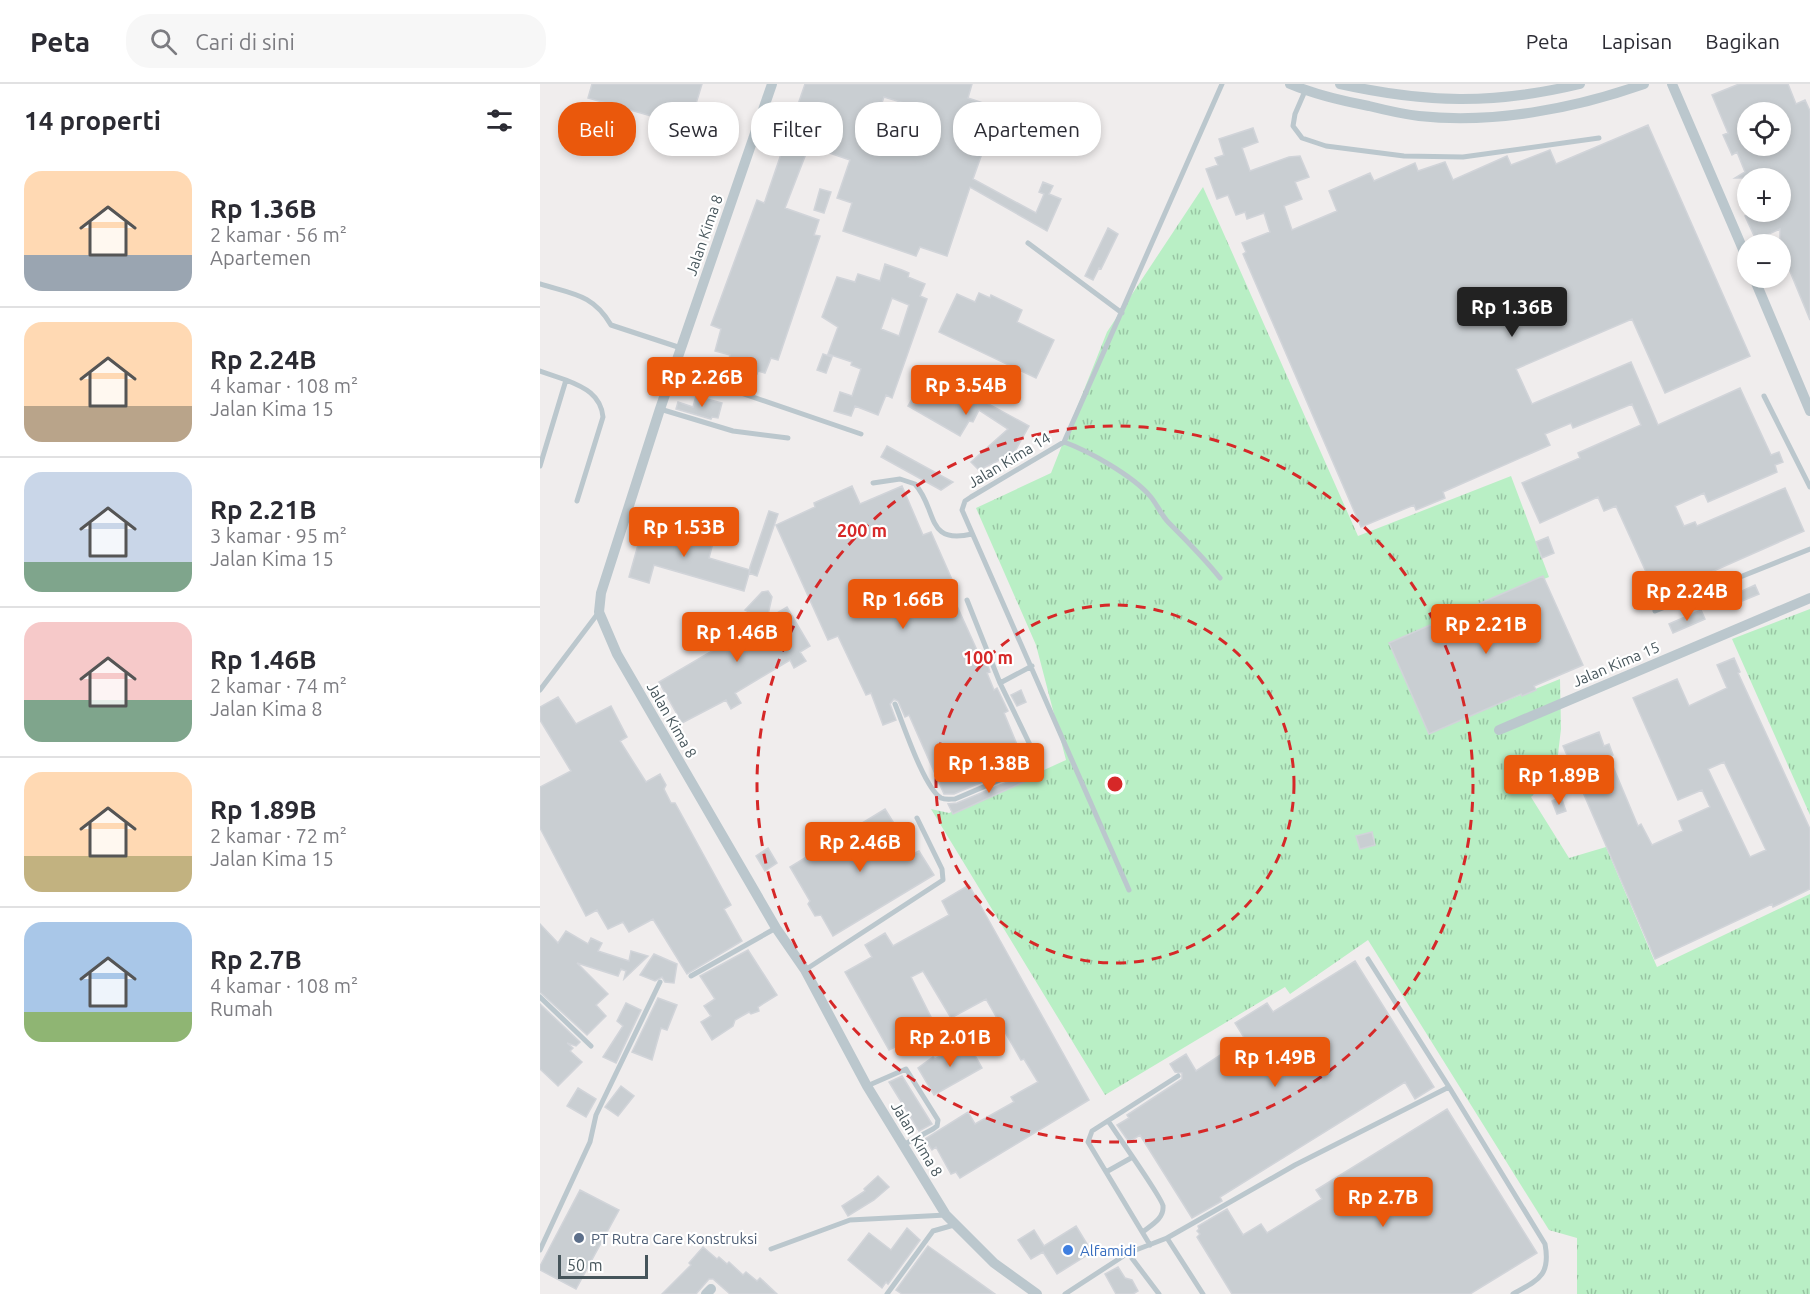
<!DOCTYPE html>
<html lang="id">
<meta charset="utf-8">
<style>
:root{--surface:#fff;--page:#f7f7f7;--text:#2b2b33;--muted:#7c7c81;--line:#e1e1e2;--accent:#ea580c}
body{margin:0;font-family:Ubuntu,sans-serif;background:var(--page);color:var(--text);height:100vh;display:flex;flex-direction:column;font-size:22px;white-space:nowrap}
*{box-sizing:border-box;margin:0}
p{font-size:20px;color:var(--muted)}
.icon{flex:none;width:33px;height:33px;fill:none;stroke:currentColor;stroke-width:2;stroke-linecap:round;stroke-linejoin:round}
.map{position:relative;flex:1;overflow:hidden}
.details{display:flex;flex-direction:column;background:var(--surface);width:540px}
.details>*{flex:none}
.hud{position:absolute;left:18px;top:18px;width:570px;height:54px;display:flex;gap:12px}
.fabs{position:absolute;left:1197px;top:18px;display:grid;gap:12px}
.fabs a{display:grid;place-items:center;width:54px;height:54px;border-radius:50%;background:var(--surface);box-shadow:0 3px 9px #0003;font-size:30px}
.scale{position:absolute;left:18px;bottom:15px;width:90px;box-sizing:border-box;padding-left:6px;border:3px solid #45545a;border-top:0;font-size:16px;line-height:21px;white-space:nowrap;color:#45545a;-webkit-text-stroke:4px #fff;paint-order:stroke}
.price{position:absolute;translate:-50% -51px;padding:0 14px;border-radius:6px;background:var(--accent);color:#fff;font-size:20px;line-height:39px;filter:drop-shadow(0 2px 3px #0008)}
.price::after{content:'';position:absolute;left:50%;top:36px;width:18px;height:14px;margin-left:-9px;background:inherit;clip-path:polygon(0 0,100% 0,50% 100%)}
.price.active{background:#222;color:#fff}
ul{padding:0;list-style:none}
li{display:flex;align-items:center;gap:18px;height:150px;padding:0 24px}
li+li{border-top:2px solid var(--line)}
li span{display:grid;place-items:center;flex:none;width:168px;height:120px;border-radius:18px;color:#555}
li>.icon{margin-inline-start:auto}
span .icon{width:72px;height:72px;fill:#fffc;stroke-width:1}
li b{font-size:26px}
h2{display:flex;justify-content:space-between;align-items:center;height:72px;padding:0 24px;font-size:26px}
.chip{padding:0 21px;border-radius:24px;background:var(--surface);box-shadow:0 3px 9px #0003;font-size:21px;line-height:54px}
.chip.active{background:var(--accent);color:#fff}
header{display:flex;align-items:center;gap:36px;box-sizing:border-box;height:84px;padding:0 30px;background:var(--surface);border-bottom:2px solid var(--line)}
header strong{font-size:28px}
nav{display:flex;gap:33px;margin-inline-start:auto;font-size:21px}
.search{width:420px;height:54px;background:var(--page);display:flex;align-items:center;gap:15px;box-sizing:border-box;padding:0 21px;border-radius:24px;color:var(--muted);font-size:22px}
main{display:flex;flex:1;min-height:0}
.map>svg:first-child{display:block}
.grass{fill:url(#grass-tufts)}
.building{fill:#c9ced2;stroke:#d1d4d9;stroke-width:1.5;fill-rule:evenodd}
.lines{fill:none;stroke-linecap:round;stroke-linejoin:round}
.service{stroke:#bbc7cd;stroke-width:5}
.minor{stroke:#bbc7cd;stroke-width:10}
.ring{fill:none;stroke:#d62828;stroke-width:3;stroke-dasharray:10 8}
.service-dot{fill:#5c6f8a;stroke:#fff;stroke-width:2}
.shop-dot{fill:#3f7fe0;stroke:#fff;stroke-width:2}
.labels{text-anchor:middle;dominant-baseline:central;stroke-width:4.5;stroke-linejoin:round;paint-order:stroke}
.street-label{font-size:15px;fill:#45545a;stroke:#fff}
.service-label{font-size:15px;fill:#4e5e75;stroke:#fff;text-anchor:start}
.shop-label{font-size:15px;fill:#366cbe;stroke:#fff;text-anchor:start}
.centre{fill:#d62828;stroke:#fff;stroke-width:3}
.ring-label{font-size:18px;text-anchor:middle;font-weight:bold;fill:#d62828;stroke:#fff;stroke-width:4.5;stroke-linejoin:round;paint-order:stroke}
</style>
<header>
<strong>Peta</strong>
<div class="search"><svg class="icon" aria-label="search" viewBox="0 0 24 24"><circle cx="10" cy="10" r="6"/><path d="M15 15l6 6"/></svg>Cari di sini</div>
<nav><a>Peta</a><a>Lapisan</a><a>Bagikan</a></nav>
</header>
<main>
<section class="details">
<h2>14 properti<svg class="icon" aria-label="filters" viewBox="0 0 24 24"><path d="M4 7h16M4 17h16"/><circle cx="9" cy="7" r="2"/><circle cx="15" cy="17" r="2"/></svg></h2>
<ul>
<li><span style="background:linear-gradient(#ffd9b3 70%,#9aa5b1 0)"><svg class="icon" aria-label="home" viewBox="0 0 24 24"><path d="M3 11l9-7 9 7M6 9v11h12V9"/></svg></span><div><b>Rp 1.36B</b><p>2 kamar · 56 m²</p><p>Apartemen</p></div></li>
<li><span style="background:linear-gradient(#ffd9b3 70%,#b9a48a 0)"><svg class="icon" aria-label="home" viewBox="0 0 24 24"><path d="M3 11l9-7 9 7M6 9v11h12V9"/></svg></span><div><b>Rp 2.24B</b><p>4 kamar · 108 m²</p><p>Jalan Kima 15</p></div></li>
<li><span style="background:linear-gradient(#c9d6e8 75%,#7fa58c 0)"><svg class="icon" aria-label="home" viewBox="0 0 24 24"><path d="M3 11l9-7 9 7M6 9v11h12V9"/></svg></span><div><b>Rp 2.21B</b><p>3 kamar · 95 m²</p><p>Jalan Kima 15</p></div></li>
<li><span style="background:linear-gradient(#f6c9c9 65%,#7fa58c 0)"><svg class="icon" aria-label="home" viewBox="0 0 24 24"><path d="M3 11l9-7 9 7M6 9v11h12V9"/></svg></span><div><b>Rp 1.46B</b><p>2 kamar · 74 m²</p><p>Jalan Kima 8</p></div></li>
<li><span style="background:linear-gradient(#ffd9b3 70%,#c2b280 0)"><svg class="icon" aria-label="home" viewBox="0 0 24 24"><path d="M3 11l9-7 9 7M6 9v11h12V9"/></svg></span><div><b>Rp 1.89B</b><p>2 kamar · 72 m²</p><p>Jalan Kima 15</p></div></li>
<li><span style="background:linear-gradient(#a9c7e8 75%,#8fb573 0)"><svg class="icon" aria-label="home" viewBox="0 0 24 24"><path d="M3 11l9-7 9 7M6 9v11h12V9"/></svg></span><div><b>Rp 2.7B</b><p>4 kamar · 108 m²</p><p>Rumah</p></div></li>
</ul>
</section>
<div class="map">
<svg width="1270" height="1210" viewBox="0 0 1270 1210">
<defs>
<pattern id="grass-tufts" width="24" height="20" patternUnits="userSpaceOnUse" patternTransform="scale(1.5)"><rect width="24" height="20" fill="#b9efc5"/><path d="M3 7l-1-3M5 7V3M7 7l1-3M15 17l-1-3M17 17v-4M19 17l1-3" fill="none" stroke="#98c4a3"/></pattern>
</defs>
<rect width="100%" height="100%" fill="#f0eded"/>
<path class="grass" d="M663,103L818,452L971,392L1009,493L857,556L893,646L1020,595L1021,645L1016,687L991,713L1029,774L1066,763L1117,883L1270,810V1210H1037V1154L1009,1146L828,856L750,910L745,903L565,1011L391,725L409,729L526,676L496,561L436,424L511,389L567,248Z
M1270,525V731L1192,555Z"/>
<path class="building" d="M52,0H162L152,33L147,31L143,41L48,14Z
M265,0H432L428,14L458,24L433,95L496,129L504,110L499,108L503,98L513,102L509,110L521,115L507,147L430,103L407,172L380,163L376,172L303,147L312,119L297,114L310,76L269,62L245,124L279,136L274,151L280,152L238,276L231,274L225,289L218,287L217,290L188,278L190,271L175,267L181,245L171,241L217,116L224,119L225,117ZM344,13L387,26L381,45L370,42L360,71L329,60L333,48L318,42L324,25L338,30Z
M1199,0H1248L1256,20L1265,16L1270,27V236L1249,185L1240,189V145L1216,156L1205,132L1215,128H1240V94H1195L1205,88L1197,68L1192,71L1183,51L1188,49L1172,11ZM1208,28H1240V62H1208Z
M1108,41L1210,272L1125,309L1092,235L976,285L992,320L1091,278L1118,341L1200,304L1231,371L1239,368L1243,378L1235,381L1237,388L1168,418L1164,409L1135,422L1144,442L1155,438L1157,442L1245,404L1264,447L1117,512L1076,422L1064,427L1058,413L1000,439L982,399L1040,374L1038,369L1101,341L1092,320L1033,344L1031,339L1005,350L1010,361L903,408L905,414L876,426L874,421L821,443L703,170L706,168L702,159L730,148L724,129L707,135L705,128L696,131L688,111L677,115L666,85L678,81L675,74L684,71L679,55L713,44L718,58L702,64L710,87L749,73L760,72L769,93L755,98L762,115L744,122L752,146L797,127L789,107L830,89L834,97L875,79L878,87L905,78L913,96L967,72L971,81L1010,66L1016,80Z
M280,105L291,108L284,129L274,126Z
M568,144L578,150L561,185L559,184L553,196L545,192Z
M345,180L362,186L369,189L368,193L385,200L380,212L387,215L352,314L346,311L338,331L315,322L311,332L294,327L300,308L312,312L321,285L311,281L312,278L288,270L298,243L282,233L297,193L315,198L318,190L340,197ZM352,214L369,221L359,252L341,245Z
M439,209L450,214L451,211L482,226L477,238L514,256L496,294L399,248L417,210L435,218Z
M283,270L292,273L286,289L277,286Z
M388,287L489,342L474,369L439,386L431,378L468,345L439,326L433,338L429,337L420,352L368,322Z
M156,312L182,319L178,334L172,333L171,335L136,325L138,318L153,323Z
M347,362L413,398L401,406L341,373Z
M312,402L320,420L362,402L383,451L391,448L414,500L408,502L441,575L445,573L450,588L447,589L454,606L457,604L468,627L464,629L485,680L414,710H404L369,631L365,633L358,617L354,615L350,620L356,636L343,641L331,609L326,611L298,552L288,556L236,441L275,423L274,419Z
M229,427L238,430L217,492L209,489L210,483Z
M117,437L174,455L169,474L210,486L204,507L114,481L109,499L89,493L100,454L111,457Z
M1008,453L1014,469L1002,474L996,458Z
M1003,492L1043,581L994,602L996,606L982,612L981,610L889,650L849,559Z
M1215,501L1219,510L1197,519L1193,511Z
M228,507L232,513L227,535L247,523L270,562L260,568L266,577L254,584L250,576L195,609L201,619L191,625L186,616L142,639L119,598L225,536L205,526L222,508Z
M1161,526L1165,535L1133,549L1129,540Z
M1194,574L1200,588L1198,589L1270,745V805L1233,823L1232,820L1115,875L1023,662L1059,648L1064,662L1069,660L1073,671L1069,673L1098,742L1101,740L1112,761L1143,747L1139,737L1170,723L1162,706L1138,716L1093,614L1137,595L1149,622L1187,604L1177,581ZM1184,678L1226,766L1210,773L1168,685Z
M481,606L486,618L477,622L471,611Z
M18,613L36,640L71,622L87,653L80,657L106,698L120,690L126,701L124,705L131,719H135L191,821L184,825L202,857L147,890L113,835L89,848L83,838L68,845L57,826L46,832L0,744V703L31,687L0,636V623Z
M491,688L493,694L413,730L408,720L417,719Z
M1021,713L1026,727L1017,730L1012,717Z
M345,725L373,770L379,767L394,791L293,852L281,831L275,832L268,820L270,817L250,783Z
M832,748L835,761L820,765L816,752Z
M228,764L237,779L225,787L216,772Z
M429,801L549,1016L420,1094L416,1088L411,1090L396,1063L392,1066L385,1055L428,1028L435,1040L474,1018L471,1013L498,998L484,975L481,976L446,915L411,934L383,887L371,893L396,943L349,966L305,888L332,873L325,861L345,849L353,862L409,831L402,817Z
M0,840L18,859L26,847L48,860L51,854L62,859L58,867L89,877L91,867L108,872L84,895L86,887L81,885L78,892L37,879L68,910L56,921L66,932L47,951L0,908Z
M208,866L237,911L218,923L219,927L211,930L209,928L195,936L193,942L172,956L161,938L171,932L164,922L175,915L160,892Z
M114,870L137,880L134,899L125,898L122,893L115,897L100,891Z
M815,877L894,1003L875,1015L865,998L680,1113L682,1117L652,1134L600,1051L589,1058L577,1041L589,1034L587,1031L642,995V989L635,988L630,980L646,970L656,987L705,955L695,939L727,919L733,928Z
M118,914L137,921L127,946L121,944L112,976L92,968Z
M86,919L101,926L76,979L63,973L83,942L77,937Z
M0,920L40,958L36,962L27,959L33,964L30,967L42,978L18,1002L0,985Z
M427,957L442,984L394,1011L378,984L393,973L395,975Z
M362,992L392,1040L379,1047L349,998Z
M81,1002L94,1012L78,1032L65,1023Z
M38,1004L56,1015L46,1033L27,1022Z
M907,1025L997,1169L930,1210H692L657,1153L660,1150L657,1147L659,1145L658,1142L687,1125L703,1151L721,1140L727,1149L782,1115L776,1106Z
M338,1092L349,1103L334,1116L308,1132L302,1122L325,1107L324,1105Z
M40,1106L79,1126L36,1205L0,1186V1182Z
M536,1142L552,1168L517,1190L503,1168L491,1175L478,1156L494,1146L504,1162Z
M367,1144L380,1156L348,1200L346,1198L342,1204L308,1176L329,1149L351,1166Z
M388,1162L455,1210H362L356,1206Z
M163,1163L177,1175L179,1173L187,1180L189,1178L203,1191L206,1188L217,1197L220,1194L237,1210H190L173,1195H169L156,1210H122L151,1181L149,1179Z
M578,1183L585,1194L592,1196L598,1207L593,1210H576L565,1190Z"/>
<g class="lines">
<path class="service" d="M765,7L755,30L753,42L762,54L786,62L864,72L923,73L1059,54
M488,159L582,229
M0,200C32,210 53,210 71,241L141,264
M134,286L321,350
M0,287L26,296L0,382
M26,296C44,303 61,311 63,333L37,417
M1224,312L1270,403
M120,325L193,347L248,354
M524,358C549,367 593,392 610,412C617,420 621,431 629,439C647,457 664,474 680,494
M333,399L360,395L375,400C398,426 385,461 432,450
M427,516L460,599
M1115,527L1270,465
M0,606L59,528
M355,620C363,639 384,704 401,714C405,716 410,715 415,715L488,684L495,677L494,669L460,599L492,582
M589,806L422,426L425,417L431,413L524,358L682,0
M828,875L909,1003
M265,886L403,796L402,785L377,734
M151,892L236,844
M0,913L51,962
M327,1002L366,985L398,1036L397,1042L393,1045L363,1061
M569,1038C577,1051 623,1115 623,1122C624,1134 613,1140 604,1147
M566,1088L591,1074
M627,1154L755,1081L909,1003L1005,1160C1011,1192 998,1196 973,1210
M610,1161L548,1058L552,1047L638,992
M231,1165L310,1136L406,1131
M0,1166L50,1058L56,1031L120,898
M588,1169L619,1210
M347,1210L393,1147L414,1141
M525,1210L588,1169L627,1154L663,1210"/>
<path class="minor" d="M232,0L120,325L61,509L59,528L77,570L236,844L265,886L327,1002L406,1131L454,1179L497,1210
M750,0C776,11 802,17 829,22C845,26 862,30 879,32C953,40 1033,25 1104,0
M800,0C886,19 953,21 1040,0
M1132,0L1208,177
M1214,194L1270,327
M959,646L1270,514
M166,1210L171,1205"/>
</g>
<g class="ring">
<circle cx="575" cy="700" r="179"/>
<circle cx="575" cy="700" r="358"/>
</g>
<circle class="service-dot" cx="39" cy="1154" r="6"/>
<circle class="shop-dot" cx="528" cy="1166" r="6"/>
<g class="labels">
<g class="street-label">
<text transform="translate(164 151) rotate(-71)">Jalan Kima 8</text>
<text transform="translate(469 376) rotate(-31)">Jalan Kima 14</text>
<text transform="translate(1076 580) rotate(-23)">Jalan Kima 15</text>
<text transform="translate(132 636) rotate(60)">Jalan Kima 8</text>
<text transform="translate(377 1055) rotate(59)">Jalan Kima 8</text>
</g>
<g class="service-label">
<text x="51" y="1154">PT Rutra Care Konstruksi</text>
</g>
<g class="shop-label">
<text x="540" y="1166">Alfamidi</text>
</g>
</g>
<circle cx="575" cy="700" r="9" class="centre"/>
<g class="ring-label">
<text x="322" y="453">200 m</text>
<text x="448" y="580">100 m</text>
</g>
</svg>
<div class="fabs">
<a><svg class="icon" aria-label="locate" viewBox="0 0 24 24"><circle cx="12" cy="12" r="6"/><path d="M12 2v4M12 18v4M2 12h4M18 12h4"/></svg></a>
<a>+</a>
<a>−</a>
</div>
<div class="scale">50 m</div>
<b class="price active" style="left:972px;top:254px">Rp 1.36B</b>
<b class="price" style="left:162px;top:324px">Rp 2.26B</b>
<b class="price" style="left:426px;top:332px">Rp 3.54B</b>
<b class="price" style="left:144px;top:474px">Rp 1.53B</b>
<b class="price" style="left:1147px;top:538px">Rp 2.24B</b>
<b class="price" style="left:363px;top:546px">Rp 1.66B</b>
<b class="price" style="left:946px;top:571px">Rp 2.21B</b>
<b class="price" style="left:197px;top:579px">Rp 1.46B</b>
<b class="price" style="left:449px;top:710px">Rp 1.38B</b>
<b class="price" style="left:1019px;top:722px">Rp 1.89B</b>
<b class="price" style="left:320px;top:789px">Rp 2.46B</b>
<b class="price" style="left:410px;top:984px">Rp 2.01B</b>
<b class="price" style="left:735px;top:1004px">Rp 1.49B</b>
<b class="price" style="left:843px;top:1144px">Rp 2.7B</b>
<div class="hud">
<a class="chip active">Beli</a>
<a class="chip">Sewa</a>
<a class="chip">Filter</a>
<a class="chip">Baru</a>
<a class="chip">Apartemen</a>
</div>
</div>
</main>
